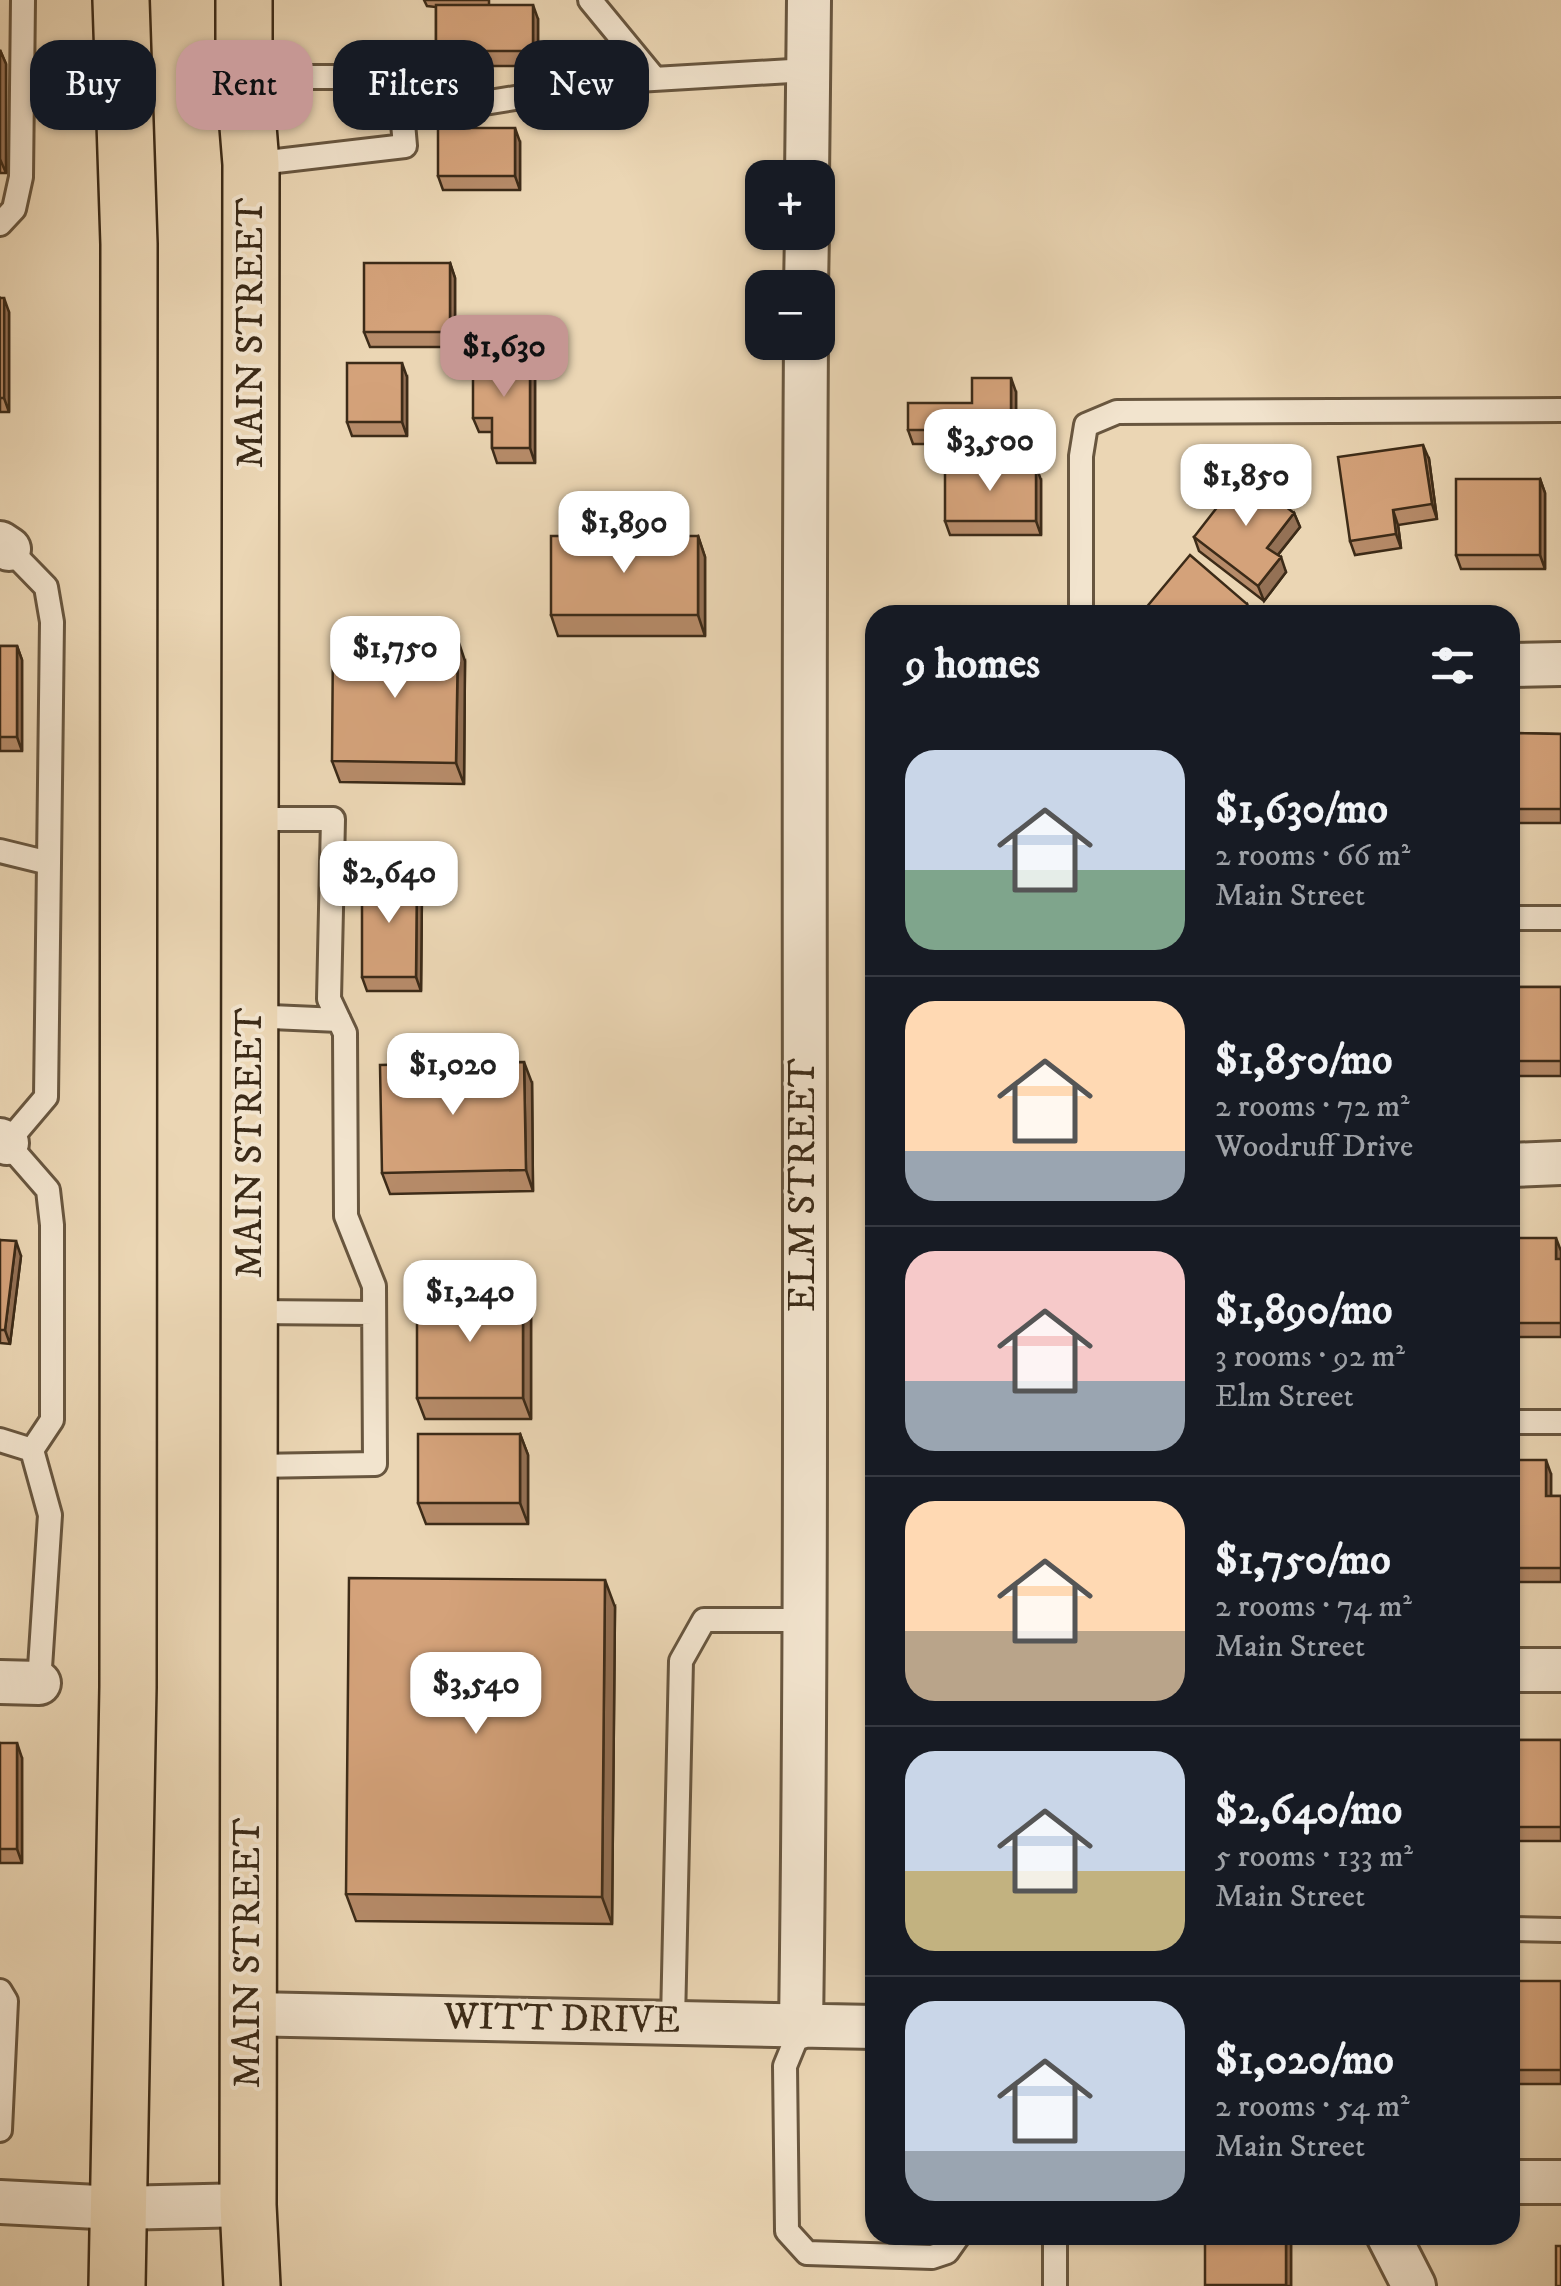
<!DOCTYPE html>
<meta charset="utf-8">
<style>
:root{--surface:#171b24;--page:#242831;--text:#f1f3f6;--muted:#9ea1a6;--line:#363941;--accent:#c59692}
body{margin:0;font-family:"IM FELL DW Pica",serif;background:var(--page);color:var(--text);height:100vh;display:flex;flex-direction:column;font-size:38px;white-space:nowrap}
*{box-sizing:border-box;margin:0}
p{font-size:32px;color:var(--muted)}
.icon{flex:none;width:55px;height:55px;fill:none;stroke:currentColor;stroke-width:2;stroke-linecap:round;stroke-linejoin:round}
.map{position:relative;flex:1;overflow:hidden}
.drawer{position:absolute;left:865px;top:605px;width:655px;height:1640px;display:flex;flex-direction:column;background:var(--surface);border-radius:30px;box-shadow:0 2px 8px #0004}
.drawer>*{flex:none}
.guide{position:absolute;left:30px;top:40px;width:685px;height:90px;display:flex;gap:20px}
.controls{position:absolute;left:745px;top:160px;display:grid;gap:20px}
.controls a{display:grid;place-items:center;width:90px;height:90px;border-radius:20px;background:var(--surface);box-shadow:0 2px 8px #0004;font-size:50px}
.price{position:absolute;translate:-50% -85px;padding:0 22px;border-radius:20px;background:#fff;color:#222;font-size:32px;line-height:65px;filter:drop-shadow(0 2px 5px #0008)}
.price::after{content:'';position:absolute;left:50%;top:60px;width:30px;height:22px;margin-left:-15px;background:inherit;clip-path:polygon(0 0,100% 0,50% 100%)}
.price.current{background:var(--accent);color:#111}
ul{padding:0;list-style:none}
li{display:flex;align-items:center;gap:30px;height:250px;padding:0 40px}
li+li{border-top:2px solid var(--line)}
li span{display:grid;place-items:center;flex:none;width:280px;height:200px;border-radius:30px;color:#555}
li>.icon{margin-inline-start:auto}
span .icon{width:120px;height:120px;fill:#fffc;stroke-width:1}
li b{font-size:42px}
h2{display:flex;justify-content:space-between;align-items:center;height:120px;padding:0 40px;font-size:42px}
.pill{padding:0 35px;border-radius:30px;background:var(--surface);box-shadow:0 2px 8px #0004;font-size:35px;line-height:90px}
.pill.current{background:var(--accent);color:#111}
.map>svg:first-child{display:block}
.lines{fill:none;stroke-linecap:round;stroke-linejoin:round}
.service-casing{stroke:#68563f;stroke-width:28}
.minor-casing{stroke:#68563f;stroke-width:48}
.primary-casing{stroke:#3c2b18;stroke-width:60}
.service{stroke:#f2e4ce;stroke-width:22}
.minor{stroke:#f2e4ce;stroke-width:42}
.primary{stroke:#ebd6b4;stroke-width:55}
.wall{fill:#b68b69;stroke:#3c2b18;stroke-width:2.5}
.shaded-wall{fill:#947155;stroke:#3c2b18;stroke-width:2.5}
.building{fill:#d4a27a;stroke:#3c2b18;stroke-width:2.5}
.labels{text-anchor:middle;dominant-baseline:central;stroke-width:8;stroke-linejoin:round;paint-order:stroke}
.street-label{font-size:38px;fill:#3c2b18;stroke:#f2e4ce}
</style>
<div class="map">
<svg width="1561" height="2286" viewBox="0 0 1561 2286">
<rect width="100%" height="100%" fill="#ebd6b4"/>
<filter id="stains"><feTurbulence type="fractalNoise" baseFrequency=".002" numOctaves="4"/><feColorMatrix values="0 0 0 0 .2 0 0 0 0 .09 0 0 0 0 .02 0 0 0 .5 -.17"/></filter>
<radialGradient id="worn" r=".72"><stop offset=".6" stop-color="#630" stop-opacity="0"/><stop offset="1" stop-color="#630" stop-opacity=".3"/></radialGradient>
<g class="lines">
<g class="service-casing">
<path id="service" d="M590,0L655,79
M244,77H399L405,146L251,164
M403,116L620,81L808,70
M0,224L14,209L21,177L23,0
M9,549L46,587L52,622L49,863
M1081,615V456L1086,425L1117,412L1561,410
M0,851L49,863L46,1097L7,1143L48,1190L52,1225V1420L32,1450
M1510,918H1561
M250,1016L339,1020
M249,1312L374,1313
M1510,1422H1561
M0,1440L32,1450L50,1515L39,1683
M249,1466L375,1464L374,1286L346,1216L345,1033L329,999L333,819H251
M1510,1929L1561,1930
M0,1991L6,2001L0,2130
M673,2021L681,1661L704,1620H807
M801,2027L785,2066L787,2231L807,2253L932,2257L947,2252L959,2235
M1055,2286V2235"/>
</g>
<g class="minor-casing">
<path id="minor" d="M807,178L809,0
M806,288L807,232
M0,543L9,549
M1510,665L1561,664
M0,1140L7,1143
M1510,1165L1561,1163
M1510,1670H1561
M0,1682L39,1683
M248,2014L875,2027
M801,2027C809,1466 802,904 806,342
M1510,2182H1561
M0,2202L117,2208L248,2205
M1388,2235L1414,2286"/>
</g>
<g class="primary-casing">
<path id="primary" d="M244,0V77L251,164L248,2205L252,2286
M117,2286L128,1687L129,244L121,0"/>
</g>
<use href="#service" class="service"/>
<use href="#minor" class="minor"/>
<use href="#primary" class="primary"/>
</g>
<path class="wall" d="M424,0H489V5L538,19V66H441L436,51V7L427,6Z
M0,50L6,64V173H0Z
M520,142V190H443L438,176Z
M450,263L455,278V347H370L364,332Z
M0,298L9,312V412H0Z
M530,360L535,374V463H497L492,448V432H479L473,418Z
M407,377V436H352L347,422Z
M1016,392V444H913L908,430L972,403Z
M1429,459L1437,519L1398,525L1401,548L1355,555L1350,541Z
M1540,479L1545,493V569H1461L1456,555Z
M1041,480V535H950L945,521Z
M1294,513L1300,527L1278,555L1286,572L1264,601L1199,551L1194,537Z
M698,536L705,557V636H558L551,615Z
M0,646H17L22,660V751H0Z
M465,661L464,784L340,782L332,761Z
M1510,733L1561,734V823H1513L1510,816Z
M417,875L422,889L421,991H367L362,977Z
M1510,987H1561V1076H1511Z
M532,1083L533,1191L390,1194L382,1173Z
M0,1240L21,1256L10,1344L0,1343Z
M1561,1251V1337H1518L1512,1323Z
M523,1291L531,1312V1419H425L417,1398Z
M520,1434L528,1455V1524H426L418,1503Z
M1510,1460L1551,1474V1496H1561V1582H1512L1510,1576Z
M615,1607L612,1924L356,1921L346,1894Z
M1510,1740H1561V1841H1513L1510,1832Z
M0,1743L22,1758V1863H0Z
M1561,1981V2084H1519L1514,2070Z
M1205,2235H1291V2286H1206Z"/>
<path class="shaded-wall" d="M533,5L538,19V66L533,51Z
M0,50L6,64V173L0,159Z
M515,128L520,142V190L515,176Z
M450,263L455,278V347L450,332Z
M4,298L9,312V412L4,398Z
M530,360L535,374V463L530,448Z
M402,363L407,377V436L402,422Z
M1011,378L1016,392V444L1011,430Z
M1423,445L1429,459L1437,519L1432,504Z
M1036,466L1041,480V535L1036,521Z
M1540,479L1545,493V569L1540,555Z
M1393,510L1398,525L1401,548L1396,534Z
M1294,513L1300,527L1272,562L1267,548Z
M698,536L705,557V636L698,615Z
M1281,557L1286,572L1264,601L1258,586Z
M1247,604L1251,615H1237Z
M458,640L465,661L464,784L456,763Z
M17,646L22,660V751L17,737Z
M417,875L422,889L421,991L416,977Z
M524,1062L532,1083L533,1191L526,1170Z
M1556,1238L1561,1251V1271L1556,1259Z
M16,1241L21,1256L10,1344L5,1330Z
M523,1291L531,1312V1419L523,1398Z
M520,1434L528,1455V1524L520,1503Z
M1546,1460L1551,1474V1510L1546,1496Z
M605,1580L615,1607L612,1924L602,1897Z
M17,1743L22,1758V1863L17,1849Z
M1286,2235H1291V2286H1286Z"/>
<path class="building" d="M436,5H533V51H436Z
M438,128H515V176H438Z
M364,263H450V332H364Z
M0,298H4V398H0Z
M473,360H530V448H492V418H473Z
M347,363H402V422H347Z
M972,378H1011V430H908V403H972Z
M1423,445L1432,504L1393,510L1396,534L1350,541L1338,457Z
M945,466H1036V521H945Z
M1243,474L1294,513L1267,548L1281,557L1258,586L1194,537Z
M1456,479H1540V555H1456Z
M551,536H698V615H551Z
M1190,555L1247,604L1237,615H1140Z
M333,639L458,640L456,763L332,761Z
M0,646H17V737H0Z
M1510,733L1561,734V809H1510Z
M362,874L417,875L416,977H362Z
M1510,987H1561V1061H1510Z
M524,1062L526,1170L382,1173L380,1065Z
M1512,1238H1556V1259H1561V1323H1512Z
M0,1240L16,1241L5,1330H0Z
M417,1291H523V1398H417Z
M418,1434H520V1503H418Z
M1510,1460H1546V1496H1561V1568H1510Z
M349,1578L605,1580L602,1897L346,1894Z
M1510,1740H1561V1827H1510Z
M0,1743H17V1849H0Z
M1514,1981H1561V2070H1514Z
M1205,2235H1286V2285H1205Z
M1556,2246H1561V2286H1556Z"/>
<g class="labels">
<g class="street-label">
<text transform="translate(251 333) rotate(-90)">MAIN STREET</text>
<text transform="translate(250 1143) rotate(-90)">MAIN STREET</text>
<text transform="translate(803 1185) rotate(-90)">ELM STREET</text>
<text transform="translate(248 1953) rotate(-90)">MAIN STREET</text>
<text transform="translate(562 2019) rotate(1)">WITT DRIVE</text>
</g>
</g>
<rect width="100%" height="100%" filter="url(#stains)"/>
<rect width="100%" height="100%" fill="url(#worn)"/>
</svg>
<div class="controls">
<a>+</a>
<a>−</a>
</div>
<b class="price current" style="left:504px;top:400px">$1,630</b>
<b class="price" style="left:990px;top:494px">$3,500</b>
<b class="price" style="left:1246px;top:529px">$1,850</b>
<b class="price" style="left:624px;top:576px">$1,890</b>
<b class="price" style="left:395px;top:701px">$1,750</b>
<b class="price" style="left:389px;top:926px">$2,640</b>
<b class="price" style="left:453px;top:1118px">$1,020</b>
<b class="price" style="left:470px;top:1345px">$1,240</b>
<b class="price" style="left:476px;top:1737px">$3,540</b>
<div class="guide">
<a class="pill">Buy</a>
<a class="pill current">Rent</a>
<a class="pill">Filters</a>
<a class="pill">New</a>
</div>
<section class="drawer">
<h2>9 homes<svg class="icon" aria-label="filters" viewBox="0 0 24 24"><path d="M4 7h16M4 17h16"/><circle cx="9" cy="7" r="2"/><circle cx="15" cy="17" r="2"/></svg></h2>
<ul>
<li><span style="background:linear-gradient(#c9d6e8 60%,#7fa58c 0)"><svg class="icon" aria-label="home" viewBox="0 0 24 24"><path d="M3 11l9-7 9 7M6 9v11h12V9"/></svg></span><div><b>$1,630/mo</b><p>2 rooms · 66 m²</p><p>Main Street</p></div></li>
<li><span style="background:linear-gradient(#ffd9b3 75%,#9aa5b1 0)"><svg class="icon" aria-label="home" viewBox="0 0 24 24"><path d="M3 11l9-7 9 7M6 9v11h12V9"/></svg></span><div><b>$1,850/mo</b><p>2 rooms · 72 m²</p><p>Woodruff Drive</p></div></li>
<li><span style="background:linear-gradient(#f6c9c9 65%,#9aa5b1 0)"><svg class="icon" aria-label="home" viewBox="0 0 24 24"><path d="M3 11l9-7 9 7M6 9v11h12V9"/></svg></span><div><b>$1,890/mo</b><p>3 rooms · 92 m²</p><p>Elm Street</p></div></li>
<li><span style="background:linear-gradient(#ffd9b3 65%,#b9a48a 0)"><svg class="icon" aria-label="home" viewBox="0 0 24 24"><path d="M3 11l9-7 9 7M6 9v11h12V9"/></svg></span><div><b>$1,750/mo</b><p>2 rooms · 74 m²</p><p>Main Street</p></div></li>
<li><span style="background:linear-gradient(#c9d6e8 60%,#c2b280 0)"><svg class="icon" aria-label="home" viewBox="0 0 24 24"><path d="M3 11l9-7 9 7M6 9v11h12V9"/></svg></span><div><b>$2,640/mo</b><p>5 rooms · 133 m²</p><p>Main Street</p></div></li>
<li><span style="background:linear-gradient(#c9d6e8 75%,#9aa5b1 0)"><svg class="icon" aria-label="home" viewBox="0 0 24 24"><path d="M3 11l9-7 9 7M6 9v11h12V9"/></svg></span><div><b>$1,020/mo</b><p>2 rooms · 54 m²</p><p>Main Street</p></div></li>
</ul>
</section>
</div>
